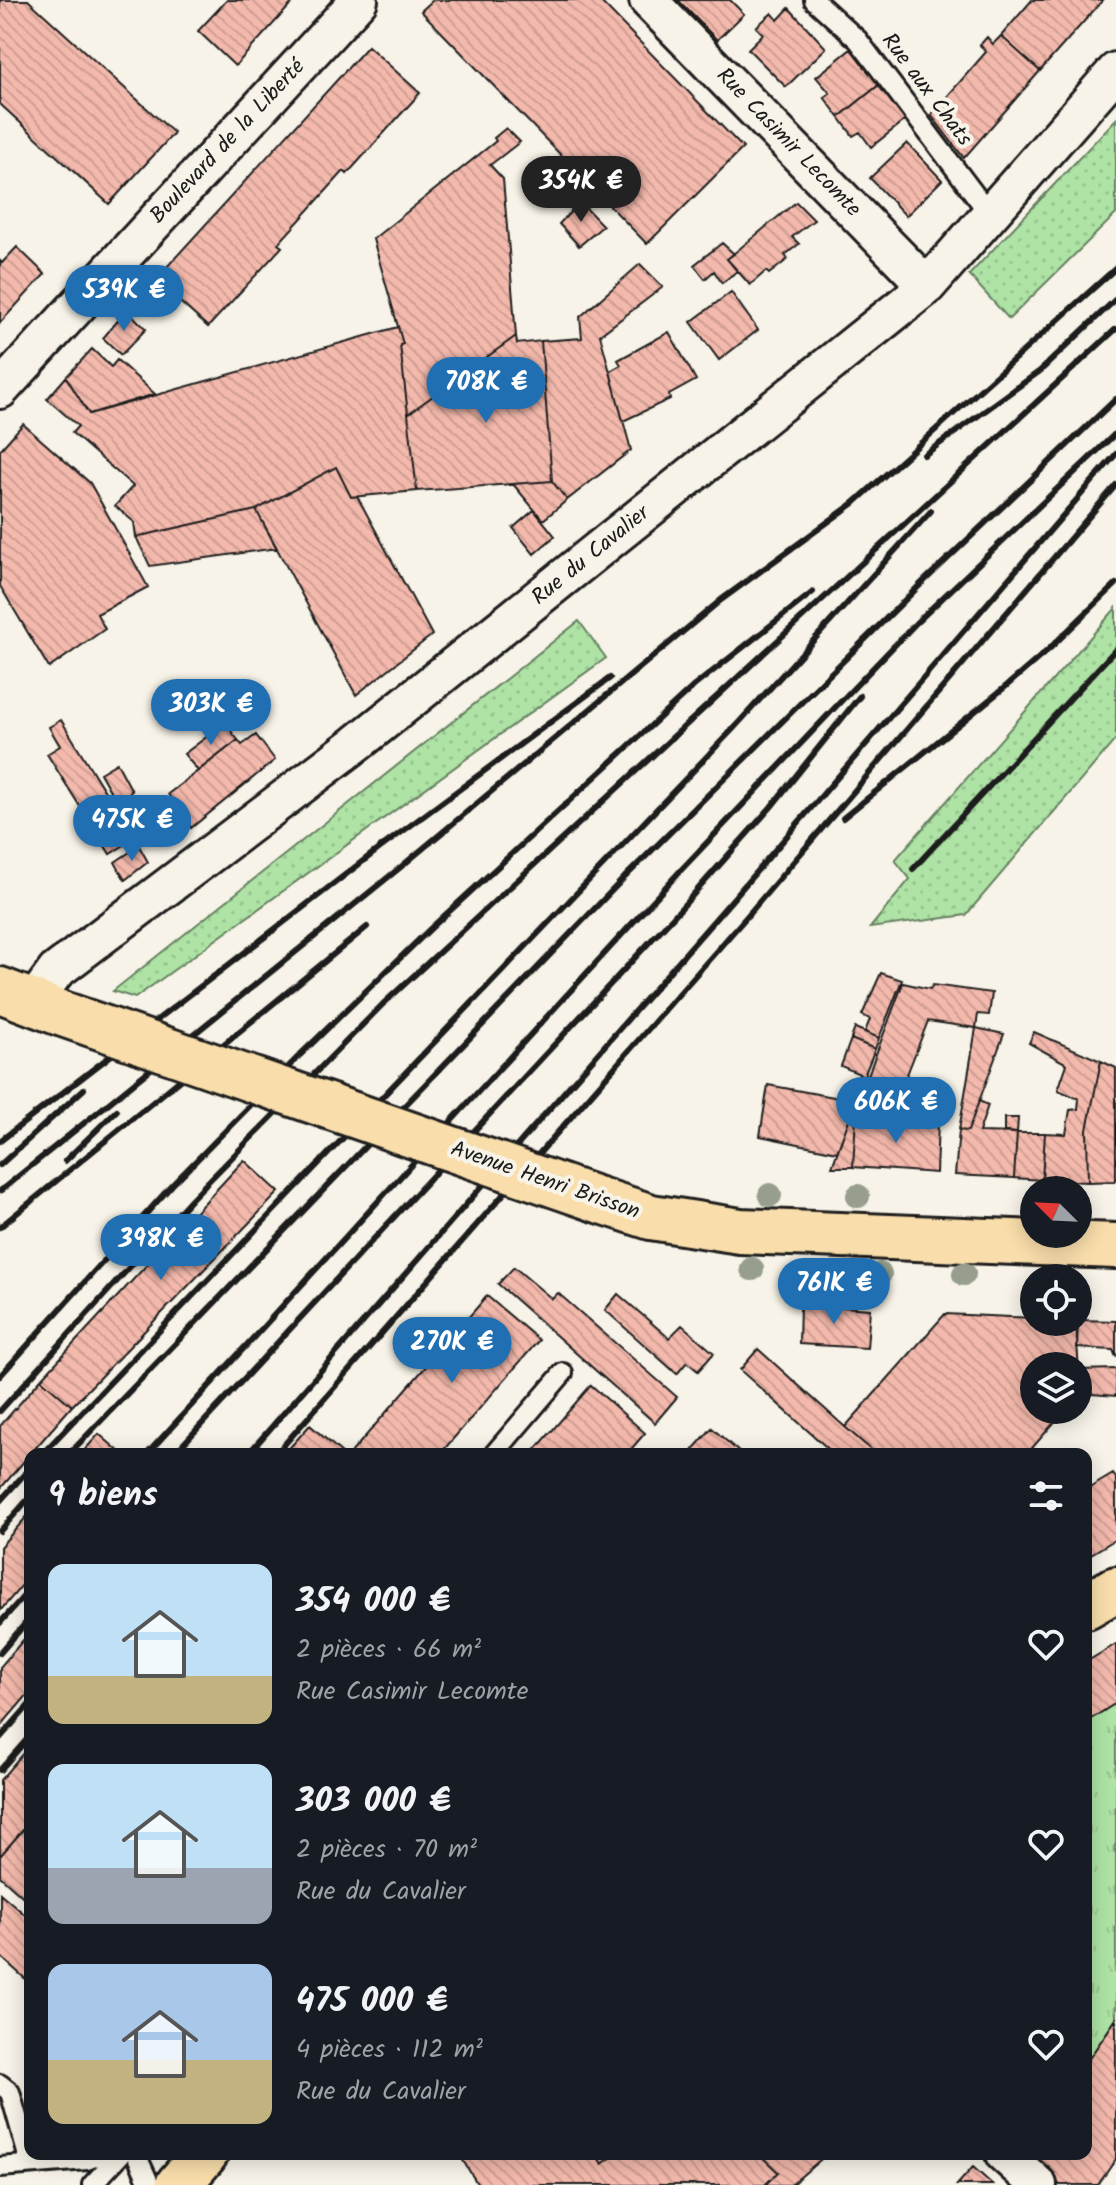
<!DOCTYPE html>
<html lang="fr">
<meta charset="utf-8">
<style>
:root{--surface:#171b24;--page:#242831;--text:#f1f3f6;--muted:#9ea1a6;--accent:#1f6fb2}
body{margin:0;font-family:Kalam,sans-serif;background:var(--page);color:var(--text);height:100vh;display:flex;flex-direction:column;font-size:30px;white-space:nowrap}
*{box-sizing:border-box;margin:0}
p{font-size:26px;color:var(--muted)}
.icon{flex:none;width:44px;height:44px;fill:none;stroke:currentColor;stroke-width:2;stroke-linecap:round;stroke-linejoin:round}
.map{position:relative;flex:1;overflow:hidden}
.panel{position:absolute;left:24px;top:1448px;width:1068px;height:712px;display:flex;flex-direction:column;background:var(--surface);border-radius:16px;box-shadow:0 4px 20px #0003}
.panel>*{flex:none}
.needle{width:52px;rotate:294deg}
.buttons{position:absolute;left:1020px;top:1176px;display:grid;gap:16px}
.buttons a{display:grid;place-items:center;width:72px;height:72px;border-radius:50%;background:var(--surface);box-shadow:0 4px 20px #0003;font-size:40px}
.price{position:absolute;translate:-50% -68px;padding:0 18px;border-radius:28px;background:var(--accent);color:#fff;font-size:26px;line-height:52px;filter:drop-shadow(0 2px 4px #0008)}
.price::after{content:'';position:absolute;left:50%;top:48px;width:24px;height:18px;margin-left:-12px;background:inherit;clip-path:polygon(0 0,100% 0,50% 100%)}
.price.selected{background:#222;color:#fff}
ul{padding:0;list-style:none}
li{display:flex;align-items:center;gap:24px;height:200px;padding:0 24px}
li span{display:grid;place-items:center;flex:none;width:224px;height:160px;border-radius:16px;color:#555}
li>.icon{margin-inline-start:auto}
span .icon{width:96px;height:96px;fill:#fffc;stroke-width:1}
li b{font-size:34px}
h2{display:flex;justify-content:space-between;align-items:center;height:96px;padding:0 24px;font-size:34px}
.map>svg:first-child{display:block}
.grass{fill:url(#grass-dots);stroke:#658060;stroke-width:2}
.park{fill:url(#park-tufts);stroke:#658060;stroke-width:2}
.building{fill:url(#building-back-hatch);stroke:#1c1c1c;stroke-width:2}
.lines{fill:none;stroke-linecap:round;stroke-linejoin:round}
.lane-casing{stroke:#1c1c1c;stroke-width:24}
.street-casing{stroke:#1c1c1c;stroke-width:42}
.primary-casing{stroke:#1c1c1c;stroke-width:50}
.lane{stroke:#f7f3e8;stroke-width:18}
.street{stroke:#f7f3e8;stroke-width:36}
.primary{stroke:#f9deab;stroke-width:44}
.rail{stroke:#1c1c1c;stroke-width:6}
.primary-bridge-casing{stroke:#1c1c1c;stroke-width:50;stroke-linecap:butt}
.primary-bridge{stroke:#f9deab;stroke-width:44}
.tree{fill:#979e8e}
.labels{text-anchor:middle;dominant-baseline:central;stroke-width:8;stroke-linejoin:round;paint-order:stroke}
.street-label{font-size:22px;fill:#1c1c1c;stroke:#f7f3e8}
</style>
<div class="map">
<svg width="1116" height="2185" viewBox="0 0 1116 2185">
<defs>
<pattern id="grass-dots" width="8" height="8" patternUnits="userSpaceOnUse" patternTransform="scale(2)"><rect width="8" height="8" fill="#aee3a5"/><path d="M2 2h.1M6 6h.1" fill="none" stroke="#95c28d" stroke-width="1.8" stroke-linecap="round"/></pattern>
<pattern id="park-tufts" width="24" height="20" patternUnits="userSpaceOnUse" patternTransform="scale(2)"><rect width="24" height="20" fill="#aee3a5"/><path d="M3 7l-1-3M5 7V3M7 7l1-3M15 17l-1-3M17 17v-4M19 17l1-3" fill="none" stroke="#95c28d"/></pattern>
<pattern id="building-back-hatch" width="6" height="6" patternUnits="userSpaceOnUse" patternTransform="scale(2)"><rect width="6" height="6" fill="#f3b9ac"/><path d="M-1 5l2 2M0 0l6 6M5-1l2 2" fill="none" stroke="#d09e93"/></pattern>
</defs>
<rect width="100%" height="100%" fill="#f7f3e8"/>
<filter id="ink" filterUnits="userSpaceOnUse"><feTurbulence type="fractalNoise" baseFrequency=".0125" numOctaves="2"/><feDisplacementMap in="SourceGraphic" scale="16" xChannelSelector="R" yChannelSelector="G"/><feConvolveMatrix kernelMatrix="1 2 1 2 8 2 1 2 1" color-interpolation-filters="sRGB"/></filter>
<g filter="url(#ink)">
<path class="grass" d="M1116,119V214L1009,319L969,275Z
M1116,608V739L966,915L870,928L910,879L895,860Z
M579,621L606,658L135,998L113,991Z"/>
<path class="park" d="M1116,1703V2019L1086,2063V1722Z"/>
<path class="building" d="M0,0H28L174,133L109,204L0,104Z
M227,0H295L235,66L198,31Z
M433,0H599L743,148L647,244L421,11Z
M678,0H730L744,14L717,40Z
M1032,0H1103L1040,71L1001,36Z
M789,8L826,48L786,87L748,49L763,34L756,27L772,13L778,20Z
M1001,36L1040,71L964,158L931,115L986,52L980,45L987,37L993,44Z
M368,46L420,93L347,174L344,171L278,244L282,247L208,327L155,280Z
M851,49L880,84L839,117L824,97L830,93L816,77Z
M880,84L908,118L871,147L860,132L853,136L839,117Z
M506,128L520,142L490,165L503,179L516,336L408,414L400,345L403,344L373,239L496,141L494,138Z
M907,143L942,180L906,216L870,178Z
M580,202L603,226L579,246L559,224Z
M796,202L814,220L792,237L799,244L785,255L788,259L769,274L766,271L750,285L727,259Z
M722,243L734,254L727,259L737,271L722,283L714,271L705,279L694,265Z
M17,247L45,274L0,323V261L2,263Z
M640,264L663,287L600,335L631,450L567,500L552,481L541,341L582,338L580,317Z
M731,292L758,330L719,360L691,322Z
M127,310L146,329L121,355L103,338Z
M398,327L403,344L400,345L417,491L351,497L336,467L256,510L136,537L134,522L115,506L133,486L72,433L78,426L47,399L66,377L89,414Z
M669,332L696,380L669,395L670,399L623,421L610,371L621,365L618,360Z
M516,336L517,344L541,341L552,481L417,491L408,414Z
M92,349L111,367L117,360L155,394L89,414L66,377Z
M23,424L90,483L148,587L97,614L105,629L49,668L0,586V450Z
M336,467L351,497L357,496L432,635L356,695L256,510Z
M552,481L567,500L543,520L513,484Z
M256,510L277,548L150,566L136,537Z
M534,510L555,536L534,554L513,528Z
M61,720L134,839L110,854L47,754L60,746L49,727Z
M225,723L238,740L198,771L184,754Z
M256,735L275,760L191,828L169,801L172,800L168,794L238,740L242,745Z
M117,763L132,791L116,801L100,773Z
M139,846L148,862L125,880L115,862Z
M881,973L902,980L879,1038L865,1032L870,1019L862,1015Z
M903,983L930,989L933,985L992,993L989,1015L978,1014L976,1028L928,1021L895,1105L862,1091Z
M855,1028L879,1038L875,1049L851,1039Z
M976,1028L1004,1034L968,1131L959,1130Z
M1034,1032L1101,1061L1087,1130L1088,1182L1042,1180L1045,1133L1066,1134L1070,1110L1078,1109L1079,1099L1058,1090L1067,1064L1029,1043Z
M851,1039L875,1049L864,1076L841,1066Z
M1101,1061L1116,1068V1181L1088,1182L1087,1130Z
M768,1085L856,1101L837,1152L760,1136Z
M979,1101L988,1105L979,1132L1017,1133L1014,1178L955,1175L959,1130L968,1131Z
M850,1117H856L853,1167H832Z
M856,1117L938,1122L936,1173L853,1167Z
M1004,1118H1018L1017,1133L1004,1132Z
M1017,1133H1045L1042,1180L1014,1178Z
M244,1160L279,1192L72,1406L41,1379Z
M514,1267L552,1299L558,1293L677,1397L655,1423L498,1284Z
M618,1294L669,1338L682,1325L714,1353L698,1371L687,1362L677,1374L605,1310Z
M487,1296L539,1340L440,1454H350Z
M800,1304L870,1309L867,1348L799,1344Z
M945,1314L1034,1318V1322H1076L1080,1393L1078,1396V1366H1034V1410H1065L1027,1454H876L845,1427Z
M1078,1320L1116,1321V1357L1113,1350L1077,1348Z
M758,1349L845,1427L876,1454H834L740,1370Z
M1116,1369V1396L1080,1393L1079,1370Z
M41,1379L72,1406L0,1489V1426Z
M591,1385L645,1433L627,1454H532Z
M310,1425L343,1454H284Z
M712,1428L741,1454H689Z
M99,1434L122,1454H81Z
M1113,1474L1116,1478V1539L1086,1557V1490Z
M30,1513V1576L0,1611V1547Z
M30,1632V1692L0,1727V1667Z
M1116,1644V1703L1086,1722V1662Z
M30,1745V1822L0,1856V1780Z
M30,1822V1903L0,1876V1856Z
M0,1893L30,1919V1983L0,1956Z
M1116,2019V2159L1098,2185H1060L1026,2154H1086V2063Z
M459,2154H596L602,2164L616,2154H759L778,2172L765,2185H478Z
M596,2154H616L602,2164Z
M759,2154H827L791,2185H765L778,2172Z
M973,2167L993,2185H957Z"/>
<g class="lines">
<g class="lane-casing">
<path id="lane" d="M814,0L858,40L991,216
M494,1454L563,1373
M0,2084L10,2092L30,2163
M136,2154L150,2185
M0,2167L87,2160L102,2154
M92,2185L121,2154"/>
</g>
<g class="street-casing">
<path id="street" d="M648,0L927,286
M0,390L359,0
M32,1004L56,971L356,744L927,286L1116,71
M1004,2154L1038,2185"/>
</g>
<g class="primary-casing">
<path id="primary" d="M0,990L60,1013
M596,1199L651,1217L740,1231L1116,1246
M1086,1606L1116,1589
M178,2185L205,2154"/>
</g>
<use href="#lane" class="lane"/>
<use href="#street" class="street"/>
<use href="#primary" class="primary"/>
<path class="rail" d="M924,455L1040,371L1116,299
M843,818L1004,688L1048,650L1116,584
M913,869L1116,649
M0,1141L380,848L610,678
M65,1161L117,1110
M0,1165L84,1089
M0,1191L402,866L721,600L854,503L1116,268
M0,1227L367,927
M0,1376L172,1185L300,1055L430,929L694,686L813,592
M0,1411L191,1199L383,1004L1116,329
M42,1454L733,729L931,511
M69,1454L625,877L923,582L1116,399
M147,1454L681,870L845,697L916,623L1116,433
M174,1454L684,905L771,807L860,696
M248,1454L731,901L1116,454
M276,1454L748,915L1116,485
M0,1501L30,1468
M0,1531L30,1497
M0,1623L30,1589
M0,1653L30,1618
M0,1738L30,1704
M0,1770L30,1736"/>
<g class="primary-bridge-casing">
<path id="primary-bridge" d="M60,1013L596,1199"/>
</g>
<use href="#primary-bridge" class="primary-bridge"/>
</g>
<g class="tree">
<circle cx="770" cy="1195" r="12"/>
<circle cx="858" cy="1196" r="12"/>
<circle cx="752" cy="1269" r="12"/>
<circle cx="880" cy="1274" r="12"/>
<circle cx="964" cy="1274" r="12"/>
</g>
</g>
<g class="labels">
<g class="street-label">
<text transform="translate(926 90) rotate(53)">Rue aux Chats</text>
<text transform="translate(228 142) rotate(-47)">Boulevard de la Liberté</text>
<text transform="translate(788 143) rotate(46)">Rue Casimir Lecomte</text>
<text transform="translate(591 556) rotate(-39)">Rue du Cavalier</text>
<text transform="translate(545 1181) rotate(19)">Avenue Henri Brisson</text>
</g>
</g>
</svg>
<div class="buttons">
<a><svg class="needle" viewBox="-14 -14 28 28"><path d="M0-13l5 13h-10z" fill="#e53935"/><path d="M0 13l5-13h-10z" fill="#9ea1a6"/></svg></a>
<a><svg class="icon" aria-label="locate" viewBox="0 0 24 24"><circle cx="12" cy="12" r="6"/><path d="M12 2v4M12 18v4M2 12h4M18 12h4"/></svg></a>
<a><svg class="icon" aria-label="layers" viewBox="0 0 24 24"><path d="M12 4l9 5-9 5-9-5zM3 14l9 5 9-5"/></svg></a>
</div>
<b class="price selected" style="left:581px;top:224px">354K €</b>
<b class="price" style="left:124px;top:333px">539K €</b>
<b class="price" style="left:486px;top:425px">708K €</b>
<b class="price" style="left:211px;top:747px">303K €</b>
<b class="price" style="left:132px;top:863px">475K €</b>
<b class="price" style="left:896px;top:1145px">606K €</b>
<b class="price" style="left:161px;top:1282px">398K €</b>
<b class="price" style="left:834px;top:1326px">761K €</b>
<b class="price" style="left:452px;top:1385px">270K €</b>
<section class="panel">
<h2>9 biens<svg class="icon" aria-label="filters" viewBox="0 0 24 24"><path d="M4 7h16M4 17h16"/><circle cx="9" cy="7" r="2"/><circle cx="15" cy="17" r="2"/></svg></h2>
<ul>
<li><span style="background:linear-gradient(#bfe0f5 70%,#c2b280 0)"><svg class="icon" aria-label="home" viewBox="0 0 24 24"><path d="M3 11l9-7 9 7M6 9v11h12V9"/></svg></span><div><b>354 000 €</b><p>2 pièces · 66 m²</p><p>Rue Casimir Lecomte</p></div><svg class="icon" aria-label="heart" viewBox="0 0 24 24"><path d="M12 20l-8-8c-3-5 5-10 8-4 3-6 11-1 8 4z"/></svg></li>
<li><span style="background:linear-gradient(#bfe0f5 65%,#9aa5b1 0)"><svg class="icon" aria-label="home" viewBox="0 0 24 24"><path d="M3 11l9-7 9 7M6 9v11h12V9"/></svg></span><div><b>303 000 €</b><p>2 pièces · 70 m²</p><p>Rue du Cavalier</p></div><svg class="icon" aria-label="heart" viewBox="0 0 24 24"><path d="M12 20l-8-8c-3-5 5-10 8-4 3-6 11-1 8 4z"/></svg></li>
<li><span style="background:linear-gradient(#a9c7e8 60%,#c2b280 0)"><svg class="icon" aria-label="home" viewBox="0 0 24 24"><path d="M3 11l9-7 9 7M6 9v11h12V9"/></svg></span><div><b>475 000 €</b><p>4 pièces · 112 m²</p><p>Rue du Cavalier</p></div><svg class="icon" aria-label="heart" viewBox="0 0 24 24"><path d="M12 20l-8-8c-3-5 5-10 8-4 3-6 11-1 8 4z"/></svg></li>
</ul>
</section>
</div>
